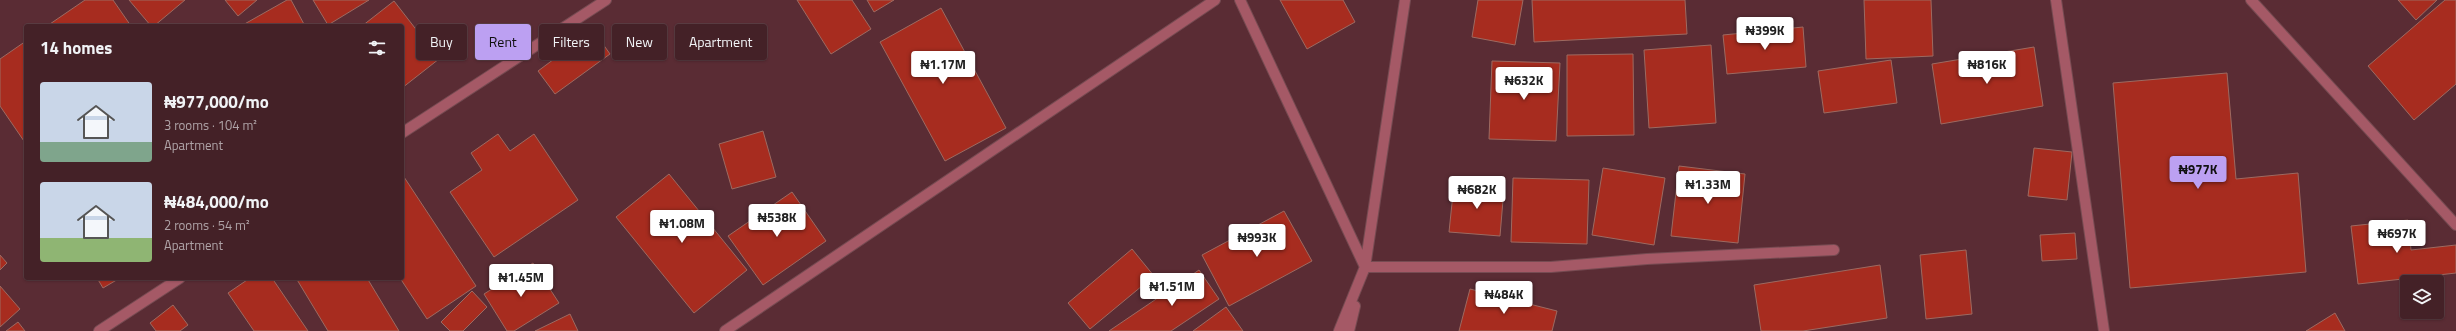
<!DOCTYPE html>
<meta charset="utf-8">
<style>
:root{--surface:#442127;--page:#4e2e33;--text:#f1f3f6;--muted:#afa3a7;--line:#5c3e44;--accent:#bca0f2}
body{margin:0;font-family:"Titillium Web",sans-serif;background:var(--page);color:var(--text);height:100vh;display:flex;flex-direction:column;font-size:15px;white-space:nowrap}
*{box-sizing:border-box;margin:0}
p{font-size:13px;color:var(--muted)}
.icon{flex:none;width:22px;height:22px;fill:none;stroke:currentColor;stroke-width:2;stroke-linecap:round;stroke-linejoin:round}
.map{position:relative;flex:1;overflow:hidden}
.drawer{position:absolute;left:24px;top:24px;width:380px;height:256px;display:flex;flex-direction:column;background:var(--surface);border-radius:4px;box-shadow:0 1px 3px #0004,0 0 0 1px var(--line)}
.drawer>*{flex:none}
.banner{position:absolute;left:416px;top:24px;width:380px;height:36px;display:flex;gap:8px}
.tools{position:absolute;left:2400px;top:275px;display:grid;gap:8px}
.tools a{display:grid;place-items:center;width:44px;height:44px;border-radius:4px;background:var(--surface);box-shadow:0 1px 3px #0004,0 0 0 1px var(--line);font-size:20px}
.price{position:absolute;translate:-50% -34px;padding:0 9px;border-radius:4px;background:#fff;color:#222;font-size:13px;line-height:26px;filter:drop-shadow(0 1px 2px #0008)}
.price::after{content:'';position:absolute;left:50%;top:24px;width:12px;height:9px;margin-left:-6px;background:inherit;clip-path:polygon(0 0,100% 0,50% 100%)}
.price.active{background:var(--accent);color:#111}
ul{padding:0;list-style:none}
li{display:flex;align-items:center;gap:12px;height:100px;padding:0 16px}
li span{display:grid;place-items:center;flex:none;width:112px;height:80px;border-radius:4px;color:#555}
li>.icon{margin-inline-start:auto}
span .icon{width:48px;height:48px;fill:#fffc;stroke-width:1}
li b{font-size:17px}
h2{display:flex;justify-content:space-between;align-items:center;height:48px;padding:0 16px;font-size:17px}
.chip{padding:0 14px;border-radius:4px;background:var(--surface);box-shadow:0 1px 3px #0004,0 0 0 1px var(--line);font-size:14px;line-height:36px}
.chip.active{background:var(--accent);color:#111}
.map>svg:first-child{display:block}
.building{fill:#a72c1f;stroke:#9d6a61}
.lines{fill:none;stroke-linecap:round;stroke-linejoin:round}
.minor-casing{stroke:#764b52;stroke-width:12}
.minor{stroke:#a55966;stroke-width:10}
</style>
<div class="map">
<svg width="2456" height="331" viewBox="0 0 2456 331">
<rect width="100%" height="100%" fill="#5a2c34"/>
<path class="building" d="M85,0H113L131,26H47Z
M129,0H185L154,26H151Z
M225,0H257L238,16Z
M287,0H291L305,26H241Z
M313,0H369L328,25Z
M797,0H852L871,29L831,54Z
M867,0H894L874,12Z
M1280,0H1343L1355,22L1307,49Z
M1478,0H1523L1515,45L1472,37Z
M1532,0H1685L1687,34L1534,42Z
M1864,0H1931L1933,56L1866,59Z
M2398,0H2437L2416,20Z
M2445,0H2456V84L2414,120L2368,66Z
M394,1L439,59L402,88V26H362Z
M941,8L1006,128L945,161L880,42Z
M1803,27L1806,67L1727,74L1723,35Z
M593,30L610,54L555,94L538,71Z
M26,41V144L0,106V59Z
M1711,45L1716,123L1649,128L1644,50Z
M2034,47L2043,106L1941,124L1932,64Z
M1633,54L1634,135L1567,136V55Z
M1891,60L1897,103L1824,113L1818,71Z
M1492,61L1560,63L1556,141L1489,139Z
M2227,73L2236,179L2298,173L2306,272L2130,288L2113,83Z
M763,131L776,177L732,189L719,144Z
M498,134L510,151L534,134L578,200L494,257L450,192L482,170L471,153Z
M2034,148L2072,152L2067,200L2028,196Z
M1679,166L1745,174L1738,243L1671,236Z
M1603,168L1665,178L1654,245L1592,235Z
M669,174L747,270L694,313L616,217Z
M404,177L476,286L427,319L400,278L402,178Z
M1513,178L1589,180L1587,244L1511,242Z
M1454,184L1504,188L1500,236L1449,232Z
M792,192L826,241L763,285L728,236Z
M1284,211L1312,261L1229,306L1202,255Z
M2408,220L2411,250L2456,245V273L2358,284L2351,226Z
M2075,233L2077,259L2042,261L2040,235Z
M1132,249L1154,276L1090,329L1068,303Z
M1966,250L1972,314L1926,319L1920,255Z
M0,255L7,263L0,270Z
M533,263L559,303L514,331H507L484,294Z
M1880,265L1887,318L1803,331H1761L1754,285Z
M1199,270L1219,299L1171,331H1109Z
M97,278H120L103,288Z
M250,278H272L308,331H254L228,293Z
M296,278H367L399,331H328Z
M0,286L20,309L0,327Z
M1470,289L1557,311L1552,331H1459Z
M472,291L487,307L463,331H450L441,322Z
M173,305L188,325L180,331H156L150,323Z
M1226,307L1243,331H1193Z
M2335,313L2345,331H2306Z
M570,314L578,331H535Z
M18,322L25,331H6Z"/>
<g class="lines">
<g class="minor-casing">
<path id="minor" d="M1240,0L1365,267L1339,331
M2056,0L2104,331
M2251,0L2456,225
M402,133L606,0
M1365,267H1551L1647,259L1834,250
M1365,267L1405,0
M99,331L180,278
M725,331L1215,0
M1349,331L1355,306"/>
</g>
<use href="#minor" class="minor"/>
</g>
</svg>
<div class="tools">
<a><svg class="icon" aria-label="layers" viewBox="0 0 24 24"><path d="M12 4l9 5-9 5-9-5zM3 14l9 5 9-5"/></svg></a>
</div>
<b class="price" style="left:1765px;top:51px">₦399K</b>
<b class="price" style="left:943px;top:85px">₦1.17M</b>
<b class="price" style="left:1987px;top:85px">₦816K</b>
<b class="price" style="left:1524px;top:101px">₦632K</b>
<b class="price active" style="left:2198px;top:190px">₦977K</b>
<b class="price" style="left:1708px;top:205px">₦1.33M</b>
<b class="price" style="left:1477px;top:210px">₦682K</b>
<b class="price" style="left:777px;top:238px">₦538K</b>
<b class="price" style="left:682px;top:244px">₦1.08M</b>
<b class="price" style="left:2397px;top:254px">₦697K</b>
<b class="price" style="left:1257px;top:258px">₦993K</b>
<b class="price" style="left:521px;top:298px">₦1.45M</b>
<b class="price" style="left:1172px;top:307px">₦1.51M</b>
<b class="price" style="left:1504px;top:315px">₦484K</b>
<div class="banner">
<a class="chip">Buy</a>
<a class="chip active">Rent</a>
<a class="chip">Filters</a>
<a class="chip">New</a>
<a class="chip">Apartment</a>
</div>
<section class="drawer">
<h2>14 homes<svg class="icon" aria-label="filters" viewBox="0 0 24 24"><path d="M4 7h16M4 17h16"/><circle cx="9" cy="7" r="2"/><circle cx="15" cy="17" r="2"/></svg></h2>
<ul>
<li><span style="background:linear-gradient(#c9d6e8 75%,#7fa58c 0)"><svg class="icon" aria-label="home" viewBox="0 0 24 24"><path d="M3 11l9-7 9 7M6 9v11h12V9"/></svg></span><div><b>₦977,000/mo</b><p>3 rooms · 104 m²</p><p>Apartment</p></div></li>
<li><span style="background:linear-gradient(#c9d6e8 70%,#8fb573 0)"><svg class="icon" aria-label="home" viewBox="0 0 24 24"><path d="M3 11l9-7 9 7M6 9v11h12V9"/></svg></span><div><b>₦484,000/mo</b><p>2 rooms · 54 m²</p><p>Apartment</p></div></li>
</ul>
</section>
</div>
